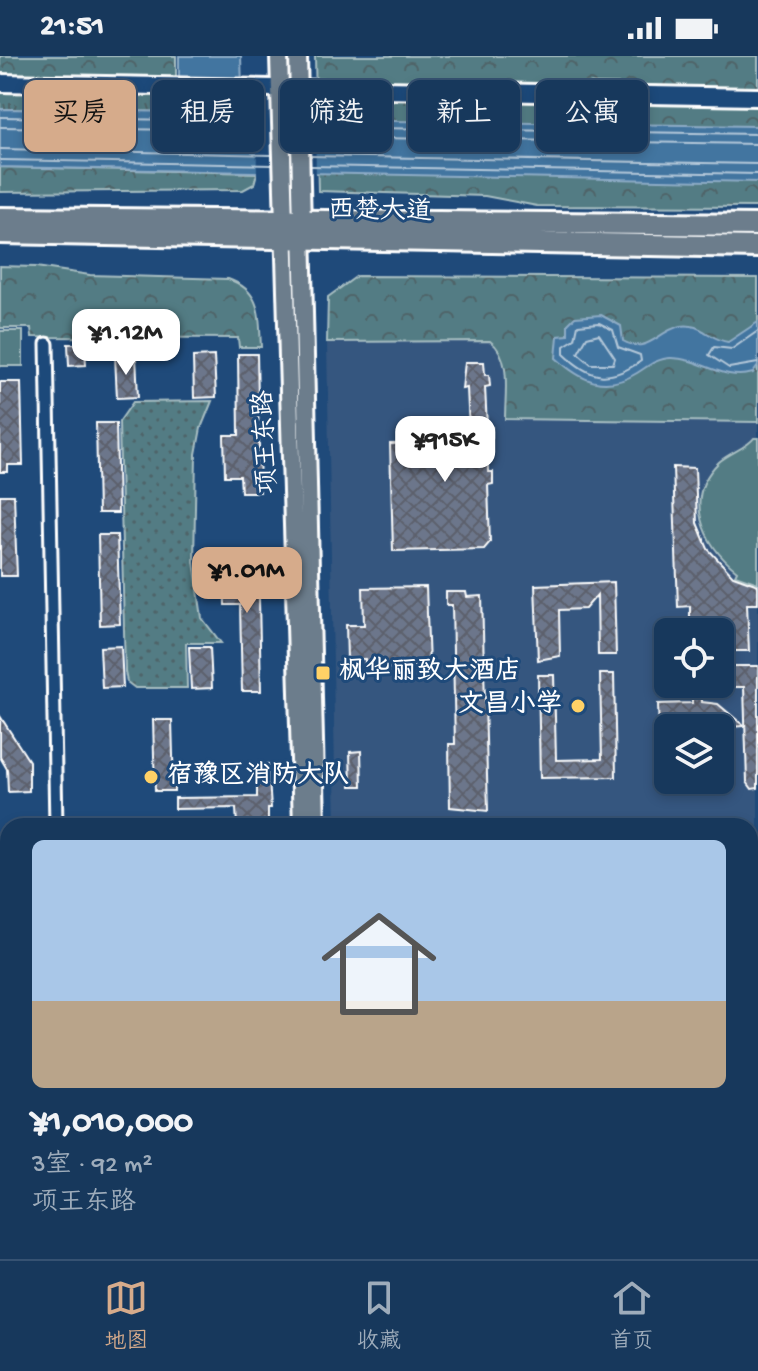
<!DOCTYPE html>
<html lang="zh">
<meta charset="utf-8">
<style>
:root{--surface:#17385c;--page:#203f62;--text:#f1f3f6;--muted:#9eacbb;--line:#365272;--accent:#d6ab8b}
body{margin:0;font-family:"Gochi Hand","LXGW WenKai TC",sans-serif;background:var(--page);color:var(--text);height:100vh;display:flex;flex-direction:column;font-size:30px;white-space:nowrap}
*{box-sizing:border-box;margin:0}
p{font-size:26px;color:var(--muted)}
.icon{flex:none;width:44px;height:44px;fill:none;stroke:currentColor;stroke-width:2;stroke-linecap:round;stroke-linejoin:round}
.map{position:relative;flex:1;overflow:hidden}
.panel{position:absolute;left:0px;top:762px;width:758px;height:442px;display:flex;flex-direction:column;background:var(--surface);border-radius:24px 24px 0 0;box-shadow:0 4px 12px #0003,0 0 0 2px var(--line)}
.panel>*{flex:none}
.guide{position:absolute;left:24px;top:24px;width:710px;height:72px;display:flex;gap:16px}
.buttons{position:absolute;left:654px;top:562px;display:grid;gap:16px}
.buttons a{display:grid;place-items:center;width:80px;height:80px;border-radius:12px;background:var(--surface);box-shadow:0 4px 12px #0003,0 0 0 2px var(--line);font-size:40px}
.price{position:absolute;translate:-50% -68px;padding:0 18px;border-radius:16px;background:#fff;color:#222;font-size:26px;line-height:52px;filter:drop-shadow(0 2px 4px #0008)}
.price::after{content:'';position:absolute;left:50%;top:48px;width:24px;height:18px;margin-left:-12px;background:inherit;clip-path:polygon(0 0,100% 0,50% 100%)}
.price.current{background:var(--accent);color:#111}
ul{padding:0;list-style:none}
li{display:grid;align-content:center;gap:16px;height:424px;padding:0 32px}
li+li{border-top:2px solid var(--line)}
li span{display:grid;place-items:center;height:248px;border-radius:12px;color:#555}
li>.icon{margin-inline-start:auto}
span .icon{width:144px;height:144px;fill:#fffc;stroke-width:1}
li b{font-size:34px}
.chip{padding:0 28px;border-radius:12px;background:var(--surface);box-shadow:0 4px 12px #0003,0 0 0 2px var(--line);font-size:28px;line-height:72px}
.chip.current{background:var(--accent);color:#111}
.status{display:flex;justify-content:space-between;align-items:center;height:56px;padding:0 40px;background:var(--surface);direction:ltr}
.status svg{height:22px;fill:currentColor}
.menu{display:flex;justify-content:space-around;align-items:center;height:112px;border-top:2px solid var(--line);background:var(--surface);font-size:22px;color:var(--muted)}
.menu a{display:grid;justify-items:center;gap:4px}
.menu .current{color:var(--accent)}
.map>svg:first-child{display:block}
.built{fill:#36577f;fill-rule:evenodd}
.grass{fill:url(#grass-tufts);stroke:#a8bec2;stroke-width:2}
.park{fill:url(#park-crowns);stroke:#a8bec2;stroke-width:2}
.garden{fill:url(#garden-dots);stroke:#a8bec2;stroke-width:2}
.pitch{fill:#527c84;stroke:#a8bec2;stroke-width:2}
.water{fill:#4375a0;stroke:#8eacc6;stroke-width:2}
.pier{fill:#1f4a7a}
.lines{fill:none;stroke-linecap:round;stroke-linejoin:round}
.shore{stroke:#b4c8d9;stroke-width:2}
.building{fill:url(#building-cross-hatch);stroke:#fff;stroke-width:2}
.street-casing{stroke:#fff;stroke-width:17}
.secondary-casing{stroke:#fff;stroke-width:22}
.primary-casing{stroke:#fff;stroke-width:22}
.highway-casing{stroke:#fff;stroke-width:26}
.street{stroke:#1f4a7a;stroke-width:11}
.secondary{stroke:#1f4a7a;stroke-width:16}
.primary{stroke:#6c7d8c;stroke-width:16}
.highway{stroke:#6c7d8c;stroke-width:20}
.poi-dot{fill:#ffd166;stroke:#1f4a7a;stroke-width:3}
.labels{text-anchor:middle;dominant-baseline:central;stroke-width:6;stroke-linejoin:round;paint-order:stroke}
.street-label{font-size:26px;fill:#fff;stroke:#1f4a7a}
.poi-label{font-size:26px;font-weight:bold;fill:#fff;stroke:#1f4a7a;text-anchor:start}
</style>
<div class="status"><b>21:51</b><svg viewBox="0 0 49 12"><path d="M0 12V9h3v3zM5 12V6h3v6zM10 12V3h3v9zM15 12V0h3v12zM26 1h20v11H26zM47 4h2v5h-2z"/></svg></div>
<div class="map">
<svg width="758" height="1203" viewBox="0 0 758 1203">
<defs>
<pattern id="grass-tufts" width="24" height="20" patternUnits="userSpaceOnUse" patternTransform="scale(2)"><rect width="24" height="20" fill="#527c84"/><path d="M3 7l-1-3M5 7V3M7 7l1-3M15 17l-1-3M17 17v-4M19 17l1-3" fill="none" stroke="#4f6468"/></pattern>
<pattern id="park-crowns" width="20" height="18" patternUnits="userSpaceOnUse" patternTransform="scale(2)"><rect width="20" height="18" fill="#527c84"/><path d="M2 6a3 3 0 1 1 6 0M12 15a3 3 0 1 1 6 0" fill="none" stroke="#4f6468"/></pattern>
<pattern id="garden-dots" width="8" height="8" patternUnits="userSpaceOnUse" patternTransform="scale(2)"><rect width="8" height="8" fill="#527c84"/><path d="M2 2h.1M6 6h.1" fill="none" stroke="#4f6468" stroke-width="1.8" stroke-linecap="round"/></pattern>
<pattern id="building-cross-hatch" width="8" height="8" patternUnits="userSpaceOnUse" patternTransform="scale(2)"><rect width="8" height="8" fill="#6c768b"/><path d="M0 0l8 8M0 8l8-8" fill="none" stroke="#5c616c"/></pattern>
</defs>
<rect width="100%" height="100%" fill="#1f4a7a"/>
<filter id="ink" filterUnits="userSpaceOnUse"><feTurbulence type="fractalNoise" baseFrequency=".0125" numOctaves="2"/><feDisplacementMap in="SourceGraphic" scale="16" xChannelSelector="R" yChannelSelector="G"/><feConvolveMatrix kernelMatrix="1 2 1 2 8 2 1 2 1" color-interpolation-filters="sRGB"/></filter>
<g filter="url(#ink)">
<path class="built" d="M490,285L501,293L504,303L506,363L758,366V771L336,770L327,286ZM668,576H720V628H668ZM668,672H720V724H668Z
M758,1180V1203H345L344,1196H750V1181Z"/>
<path class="grass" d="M0,31L180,34V56L0,53Z
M750,1193H756L755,1203H619V1196Z"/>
<path class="park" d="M0,0H176V23L0,20Z
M315,0H758V151L537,150L485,140L318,135Z
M0,111L257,117L254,128L243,134L0,136Z
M0,210L36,211L90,219L228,223C262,235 259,259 261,291H239L238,282L32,281L31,272H0Z
M357,220L758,222V366L505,363C505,337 512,301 490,285L327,286L328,241Z"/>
<path class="garden" d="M212,345L201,372L196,398L194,506L202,562L221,587H186L187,632H135L127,626L125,616L119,366L133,346Z"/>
<path class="pitch" d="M23,275V310H0V275Z
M754,382H758V527L735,519L737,515C703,488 682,442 719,406C729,397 748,391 754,382Z"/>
<path class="water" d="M179,0H241L243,63L758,70V126L0,111V53L179,56Z
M601,259L621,270L623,285C648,299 657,275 681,270C700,266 710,284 728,286L758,266V310L753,317C723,326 701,302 671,302C658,302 648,310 637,317C605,337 581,325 556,302L558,280L568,279V268L575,261Z"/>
<path class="pier" d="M256,59L315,60L316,122L257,121Z"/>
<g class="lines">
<path class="shore" d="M0,61L179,64L187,57L188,40
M0,71L180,74L196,62L198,41
M310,71L758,78
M310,81L758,88
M0,93L272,99
M310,100L758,108
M0,104L272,109
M311,110L758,118
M599,267L613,274L618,291L640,299L641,305C609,327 591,324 564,298V290L575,283L578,269Z
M758,275L732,293L714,291L709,299L729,312L758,307
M599,278L615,302L613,308H591L578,297L587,281Z"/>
</g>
<path class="building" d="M68,288H85L86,309L69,310Z
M238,298H257L260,436H241L240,420H225L224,379H239Z
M115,300H136L138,341L117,342Z
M214,300L216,341L194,342L193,301Z
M465,306H484L485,319H489L490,330L485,331L487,371H492V381H487L488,416H493V428L488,429L490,486L484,493L393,495L390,388L448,387L466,400L465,373H469L467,332L462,333Z
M0,326H21L23,409H8V416H0Z
M96,367H116L118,457H98Z
M673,411L695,412L697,467L708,493L733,520L758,529V548H747L749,595H733V610H758V732L752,733L747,726L744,631H726L725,603H720V576H659V569L690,568V550L678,551Z
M0,439H14L17,520H0Z
M98,479H117L120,568L100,569Z
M239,497H258L261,635H242L240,549H225L224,508H239Z
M614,526L616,599H598L597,539L585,553L559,554L560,600L538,604L535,529Z
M426,531L429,610L379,613L365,612V603H347L346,569H364L363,532Z
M446,536H466L467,541L482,540L488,755L450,751L449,688H455L452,549H446Z
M121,590L123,631L102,632L100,591Z
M189,591H210L212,632L191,633Z
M600,618H614L616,721L540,722L538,619H554L556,704L602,703Z
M692,628H701L702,646L718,648L744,670L730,671L732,718L720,719V672H668L667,700L659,677L658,648L692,647Z
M0,660L29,705V735L8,736L7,713L0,701Z
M153,664H172L174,735H155Z
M361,695L362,730H351L350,696Z
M257,708H268L271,752H268V770H237L236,752L175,753V742L257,741Z"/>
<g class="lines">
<g class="street-casing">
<path id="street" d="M47,288L56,770
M750,1171L758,1170"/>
</g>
<g class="secondary-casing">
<path id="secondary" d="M0,27L758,41
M750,815H758
M0,822H8"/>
</g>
<g class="primary-casing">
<path id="primary" d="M279,0L302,770
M298,0L316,770
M309,1196L310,1203
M324,1196V1203"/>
</g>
<g class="highway-casing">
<path id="highway" d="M0,162L758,169
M0,177L758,191"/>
</g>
<use href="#street" class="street"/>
<use href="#secondary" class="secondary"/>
<use href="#primary" class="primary"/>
<use href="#highway" class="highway"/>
</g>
</g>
<g class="poi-dot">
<rect x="315" y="609" width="16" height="16" rx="4"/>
<circle cx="578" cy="650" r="8"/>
<circle cx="151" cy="721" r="8"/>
</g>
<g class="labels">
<g class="street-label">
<text transform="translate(380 157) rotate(1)">西楚大道</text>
<text transform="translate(268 386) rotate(-93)">项王东路</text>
</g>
<g class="poi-label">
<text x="339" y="617">枫华丽致大酒店</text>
<text x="562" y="650" text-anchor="end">文昌小学</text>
<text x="167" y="721">宿豫区消防大队</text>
</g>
</g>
</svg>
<div class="buttons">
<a><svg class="icon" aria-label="locate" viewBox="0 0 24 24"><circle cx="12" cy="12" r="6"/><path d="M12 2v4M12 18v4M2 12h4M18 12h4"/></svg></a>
<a><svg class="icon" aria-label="layers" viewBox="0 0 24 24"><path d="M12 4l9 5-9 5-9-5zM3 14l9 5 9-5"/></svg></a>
</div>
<b class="price" style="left:126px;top:321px">¥1.12M</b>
<b class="price" style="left:445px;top:428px">¥915K</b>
<b class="price current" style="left:247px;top:559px">¥1.01M</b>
<div class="guide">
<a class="chip current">买房</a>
<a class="chip">租房</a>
<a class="chip">筛选</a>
<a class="chip">新上</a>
<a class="chip">公寓</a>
</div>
<section class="panel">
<ul>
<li><span style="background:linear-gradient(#a9c7e8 65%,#b9a48a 0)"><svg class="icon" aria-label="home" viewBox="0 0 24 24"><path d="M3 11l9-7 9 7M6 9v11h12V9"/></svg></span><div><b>¥1,010,000</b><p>3室 · 92 m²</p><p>项王东路</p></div></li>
</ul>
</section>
</div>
<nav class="menu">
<a class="current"><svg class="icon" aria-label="map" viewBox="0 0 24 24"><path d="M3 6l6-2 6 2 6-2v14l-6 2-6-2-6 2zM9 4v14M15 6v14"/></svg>地图</a>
<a><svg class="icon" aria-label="saved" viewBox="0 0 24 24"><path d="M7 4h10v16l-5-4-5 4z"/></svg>收藏</a>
<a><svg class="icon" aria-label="home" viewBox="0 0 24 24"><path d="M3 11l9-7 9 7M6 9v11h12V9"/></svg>首页</a>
</nav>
